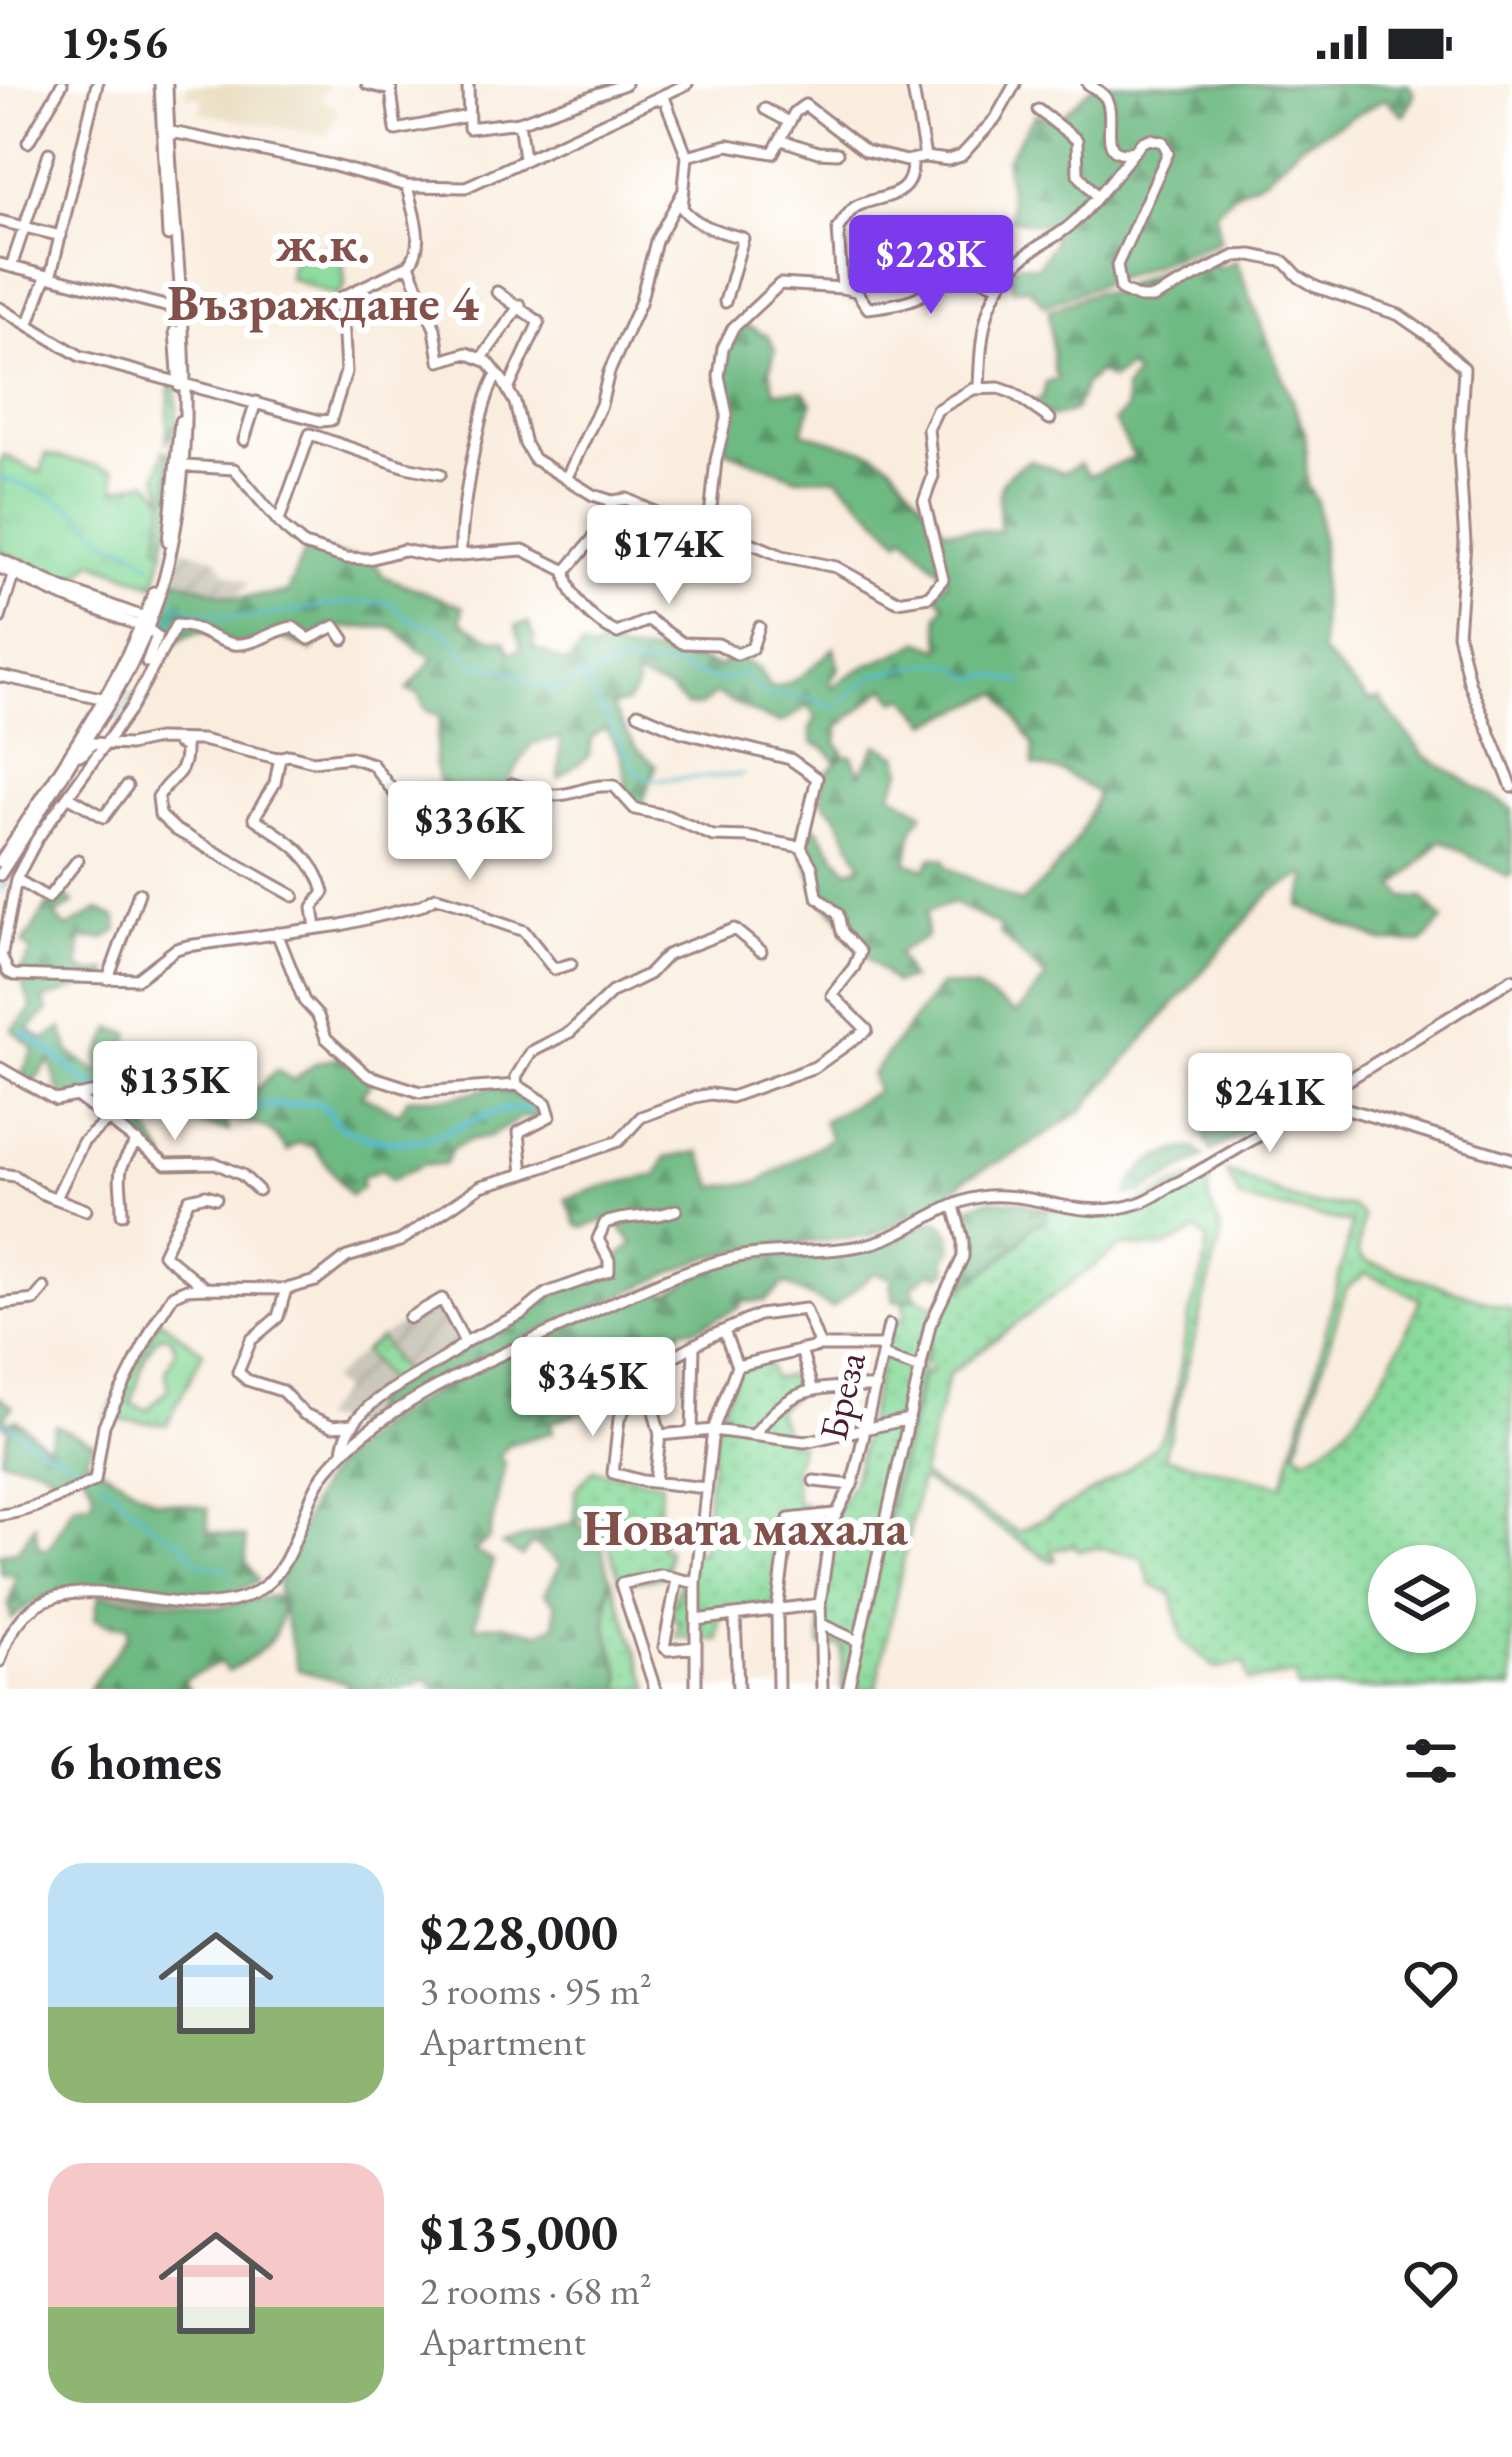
<!DOCTYPE html>
<meta charset="utf-8">
<style>
:root{--surface:#fff;--page:#f6f6f6;--text:#202124;--muted:#757577;--accent:#7c3aed}
body{margin:0;font-family:"EB Garamond",serif;background:var(--page);color:var(--text);height:100vh;display:flex;flex-direction:column;font-size:45px;white-space:nowrap}
*{box-sizing:border-box;margin:0}
p{font-size:39px;color:var(--muted)}
.icon{flex:none;width:66px;height:66px;fill:none;stroke:currentColor;stroke-width:2;stroke-linecap:round;stroke-linejoin:round}
.map{position:relative;height:1605px;overflow:hidden}
.details{display:flex;flex-direction:column;background:var(--surface);flex:1}
.details>*{flex:none}
.fabs{position:absolute;left:1368px;top:1461px;display:grid;gap:24px}
.fabs a{display:grid;place-items:center;width:108px;height:108px;border-radius:50%;background:var(--surface);box-shadow:0 3px 9px #0004;font-size:60px}
.price{position:absolute;translate:-50% -102px;padding:0 27px;border-radius:12px;background:#fff;color:#222;font-size:39px;line-height:78px;filter:drop-shadow(0 3px 6px #0008)}
.price::after{content:'';position:absolute;left:50%;top:72px;width:36px;height:27px;margin-left:-18px;background:inherit;clip-path:polygon(0 0,100% 0,50% 100%)}
.price.current{background:var(--accent);color:#fff}
ul{padding:0;list-style:none}
li{display:flex;align-items:center;gap:36px;height:300px;padding:0 48px}
li span{display:grid;place-items:center;flex:none;width:336px;height:240px;border-radius:36px;color:#555}
li>.icon{margin-inline-start:auto}
span .icon{width:144px;height:144px;fill:#fffc;stroke-width:1}
li b{font-size:51px}
h2{display:flex;justify-content:space-between;align-items:center;height:144px;padding:0 48px;font-size:51px}
.status{display:flex;justify-content:space-between;align-items:center;height:84px;padding:0 60px;background:var(--surface);direction:ltr}
.status svg{height:33px;fill:currentColor}
.map>svg:first-child{display:block}
.built{fill:#e7daba}
.industrial{fill:url(#industrial-furrows)}
.grass{fill:url(#grass-dots);stroke:#6a7c63;stroke-width:3;fill-rule:evenodd}
.forest{fill:url(#forest-firs);stroke:#5c6c57;stroke-width:3}
.park{fill:url(#park-tufts);stroke:#6a7c63;stroke-width:3;fill-rule:evenodd}
.lines{fill:none;stroke-linecap:round;stroke-linejoin:round}
.stream{stroke:#53bcd0;stroke-width:3}
.canal{stroke:#53bcd0;stroke-width:6}
.minor-casing{stroke:#a28684;stroke-width:15}
.minor{stroke:#fff;stroke-width:9}
.labels{text-anchor:middle;dominant-baseline:central;stroke-width:12;stroke-linejoin:round;paint-order:stroke}
.street-label{font-size:39px;fill:#4a1f2b;stroke:#fff}
.district-label{font-size:51px;font-weight:bold;fill:#83514a;stroke:#fff}
</style>
<div class="status"><b>19:56</b><svg viewBox="0 0 49 12"><path d="M0 12V9h3v3zM5 12V6h3v6zM10 12V3h3v9zM15 12V0h3v12zM26 1h20v11H26zM47 4h2v5h-2z"/></svg></div>
<div class="map">
<svg width="1512" height="1605" viewBox="0 0 1512 1605">
<defs>
<pattern id="industrial-furrows" width="10" height="10" patternUnits="userSpaceOnUse" patternTransform="scale(3)"><rect width="10" height="10" fill="#c8c4b8"/><path d="M-1 1l2-2M0 10L10 0M9 11l2-2" fill="none" stroke="#ada89e"/></pattern>
<pattern id="grass-dots" width="8" height="8" patternUnits="userSpaceOnUse" patternTransform="scale(3)"><rect width="8" height="8" fill="#89da9b"/><path d="M2 2h.1M6 6h.1" fill="none" stroke="#78bb86" stroke-width="1.8" stroke-linecap="round"/></pattern>
<pattern id="forest-firs" width="22" height="20" patternUnits="userSpaceOnUse" patternTransform="scale(3)"><rect width="22" height="20" fill="#6eba83"/><path d="M5 1l3.5 6h-7zM16 11l3.5 6h-7z" fill="#5c976b"/></pattern>
<pattern id="park-tufts" width="24" height="20" patternUnits="userSpaceOnUse" patternTransform="scale(3)"><rect width="24" height="20" fill="#89da9b"/><path d="M3 7l-1-3M5 7V3M7 7l1-3M15 17l-1-3M17 17v-4M19 17l1-3" fill="none" stroke="#78bb86"/></pattern>
</defs>
<rect width="100%" height="100%" fill="#fff"/>
<filter id="ink" filterUnits="userSpaceOnUse"><feTurbulence type="fractalNoise" baseFrequency=".00833" numOctaves="2"/><feDisplacementMap in="SourceGraphic" scale="24" xChannelSelector="R" yChannelSelector="G"/><feConvolveMatrix kernelMatrix="1 2 1 2 8 2 1 2 1" color-interpolation-filters="sRGB"/></filter>
<filter id="wash" filterUnits="userSpaceOnUse"><feTurbulence type="fractalNoise" baseFrequency=".004" numOctaves="4" result="noise"/><feDisplacementMap in="SourceGraphic" scale="48" xChannelSelector="R" yChannelSelector="G"/><feGaussianBlur stdDeviation="2.7" result="paint"/><feColorMatrix in="noise" values="0 0 0 0 0 0 0 0 0 0 0 0 0 0 0 0 0 1.4 0 .05"/><feComposite in="paint" operator="in"/></filter>
<g filter="url(#wash)">
<rect width="100%" height="100%" fill="#f9edde"/>
<path class="built" d="M187,0H329L321,14L339,27L329,52L200,29L202,14L186,11Z"/>
<path class="industrial" d="M181,464L215,473L227,489L249,498L236,514L173,494Z
M441,1217L464,1263L457,1272L435,1275L373,1315L367,1334L351,1342L318,1335L341,1307L329,1297L375,1256Z"/>
<path class="grass" d="M170,300L176,303C180,369 173,437 155,501L92,477L73,500L0,468V457L165,411L158,392L164,366L168,369L169,414L173,340L166,359Z
M1226,1087L1288,1113L1311,1120L1350,1122L1363,1132L1358,1169L1364,1177L1512,1225V1605H1298L1295,1591L1248,1597L1244,1579L1216,1585L1182,1555L1172,1510L1151,1501L1143,1474L1099,1464L1078,1466L1074,1461L1051,1467L1056,1475L1052,1477L924,1397L920,1398L876,1605H842V1562H821L820,1520L834,1430L853,1398L889,1241L906,1232L903,1217L917,1213L936,1223L864,1535L923,1290L932,1285L925,1275L939,1220L948,1205L951,1211C978,1193 1016,1171 1031,1142L1043,1139L1046,1132L1042,1123C1072,1128 1099,1134 1129,1124C1155,1116 1182,1090 1210,1095L1209,1117L1222,1148L1164,1373L1283,1401L1314,1295L1352,1140L1240,1116ZM1197,1147L1207,1155C1209,1183 1194,1209 1188,1237C1181,1269 1178,1328 1160,1355C1137,1388 1056,1427 1019,1448L921,1392L949,1290L1121,1162L1162,1164ZM1366,1189L1420,1215C1399,1267 1360,1352 1305,1373L1297,1366L1346,1205ZM1389,1482H1455V1548H1389Z
M380,1254L406,1296L392,1304L363,1267Z
M767,1276L773,1295L789,1291L797,1308L776,1326L789,1358L800,1360L794,1386L796,1419L806,1420L807,1432L790,1434L773,1526L719,1533L718,1556L676,1553L680,1537L669,1534L689,1468L701,1469L715,1344L738,1284Z
M593,1386L661,1398L656,1453L661,1454V1465L668,1466L667,1492L621,1499L608,1457L581,1434L575,1438V1406Z
M611,1493L650,1605H620L622,1593L607,1542Z"/>
<path class="forest" d="M1095,0H1409L1414,11L1404,32L1385,15L1300,61L1265,94L1234,109L1215,127L1220,156L1044,221L1030,204L1013,205L1008,186L1019,180L1037,183L1053,159L1052,143L1011,135L1006,76L1035,30L1057,36Z
M1216,165V185L1236,177L1305,349L1307,402L1317,417L1322,461L1321,568L1369,617L1379,615L1424,671L1512,725V790L1508,793L1442,756L1396,803L1405,813L1423,814L1443,836L1422,859L1384,858L1299,822L1308,794L1304,791L1270,809L1083,1026L1019,1068L967,1093L939,1119L869,1153L751,1164L703,1175L472,1278L410,1312L351,1357H346L351,1343L367,1334L373,1315L435,1276L457,1272C477,1247 502,1244 527,1227C555,1208 577,1191 612,1191V1178L634,1160L612,1134L583,1144L577,1141L566,1115L605,1102L658,1091L665,1074L700,1068L715,1103L759,1098L831,1054L823,1037L877,1007L871,991L940,901L977,905L1016,930L1046,894L1000,850L999,842L953,819L926,828V853L897,869L910,895L894,899L844,850L843,837L820,814L801,760L810,743H816L847,786L862,782L836,730L821,716L823,692L844,671L852,672L860,690L877,660L899,672L902,687L891,709L923,729L914,743L906,778L925,785L932,773L944,775L947,783L1021,819C1062,780 1078,764 1097,709L1063,688L1033,681L1034,662L1000,609L929,639L906,613L896,617L886,603L839,643L837,660L843,667L836,677L826,665L813,659L810,644L816,634L809,622C800,626 790,635 781,638C773,641 729,615 715,610L701,622H686L668,605L635,593L637,604L627,619L611,623L636,663L656,682L640,725L628,711L621,670L605,644L592,653L589,672L559,694L561,654L532,659L504,704L482,707L467,736L445,722L434,679L440,632L426,626L419,610L407,606L434,574L417,565L394,543L326,544L312,567L278,552C229,585 234,545 199,548C182,550 165,569 150,579L139,573L169,493L236,514L287,509L306,463L342,472L372,473L383,492L463,523L461,538L490,554L505,556L511,570L521,564L516,542L528,539L535,553L533,563L567,580L582,563L591,567L606,560L625,568L677,570L720,583L732,570L759,585L769,603C797,603 814,581 834,564L839,585L830,597L834,603C862,577 890,577 921,557L942,565L938,531L945,520L935,509L948,495L905,451L900,456L837,393L797,394L724,365C726,352 730,337 727,325C722,292 719,265 743,240L767,252L775,265L770,287L775,307H804L812,319L802,348L875,369L892,380L944,445L1000,447C1000,409 990,397 1030,376L1063,389L1079,380L1089,392L1134,373L1114,337L1126,326L1125,304L1135,292L1129,283L1111,296L1099,288L1085,300L1075,326C1055,335 1048,335 1030,321L1043,313L1046,298L1058,294L1054,287L1049,226L1095,208L1120,209L1127,200Z
M57,806L74,819L55,832L67,844L99,826L116,834L118,846L105,855H81L79,885L92,889L107,887L110,897H97L43,916L48,927L29,945L43,956L62,944L70,969L97,988L102,984L98,974L112,944L130,949L123,974L137,988L233,994L257,1005L276,986L294,996L316,979L341,973L374,996L361,1011L399,1029L408,1014L454,1013L507,999L537,1018L541,1036L523,1033L488,1053L472,1055L453,1064L444,1081L424,1080L391,1096L382,1085L360,1094L362,1103L350,1112L314,1063L298,1059L287,1067C270,1040 257,1040 226,1035L229,1047L192,1039L145,1041L168,1077L110,1034L65,1011L58,1004L50,976L34,998L21,991L34,965L12,946L32,925L19,890L32,867L23,860Z
M1317,983L1331,993L1271,1030L1264,1014L1272,1006Z
M1233,1024H1249L1246,1046L1211,1068L1203,1047Z
M1194,1064L1204,1073L1141,1109L1127,1111C1137,1079 1162,1069 1194,1064Z
M988,1116L1020,1117L1048,1127L1045,1138L1031,1142C1015,1171 978,1193 950,1211L969,1162L965,1124Z
M939,1137L951,1149L952,1167L945,1174L948,1186L938,1192L934,1186L912,1202L917,1213L894,1217L890,1193L874,1189L832,1224L785,1200L765,1217L740,1218V1223L695,1245H681L664,1268L586,1326L551,1338L553,1348L510,1360L498,1373L505,1379L489,1455L474,1467L493,1477L474,1542L503,1540L537,1549L555,1541V1519L545,1509L561,1480L532,1459L522,1472L502,1461L575,1438L601,1457L610,1493L606,1542L621,1593L620,1605H433L429,1595L401,1605H346L348,1599L298,1586L281,1519C282,1558 259,1568 228,1588L220,1579L183,1596L189,1605H89L128,1552V1541H110L95,1535L99,1511L218,1523L273,1512L280,1519C272,1500 287,1477 295,1459C305,1437 312,1410 327,1392C389,1309 567,1244 663,1201L666,1211L718,1181L756,1173L847,1167L899,1154L929,1138Z
M0,1313L13,1322L4,1333L8,1338L16,1335L47,1362L55,1341L94,1359L85,1374L155,1416L208,1424V1447L246,1454V1478L258,1496C182,1548 82,1466 12,1535L9,1521L16,1492L2,1490L0,1469L17,1467L35,1441L38,1464L49,1465L73,1421L92,1418L94,1405L79,1383L63,1386L57,1395L38,1381L1,1375L9,1345L0,1339Z"/>
<path class="park" d="M329,162H341L345,202L337,212L289,194L291,178Z
M46,370L114,386L116,405L148,397L165,413L158,463L165,465L155,501L92,477L73,500L0,466V378L4,371L41,389Z
M159,1235L203,1268L167,1341L107,1334ZM162,1251L171,1254L176,1266L166,1287L168,1305L147,1326L131,1319C141,1296 140,1266 162,1251Z"/>
<g class="lines">
<path class="stream" d="M0,393L52,412L77,427L107,456L136,467L151,481
M173,517C240,557 321,510 390,519L409,535L446,547L473,580L506,586L550,607L621,581L674,583L721,598L743,589L763,609L814,615L833,624L873,591L939,578L953,581L974,595L993,591L1024,599
M156,569L177,524
M582,593L639,691L659,696L743,691
M117,636L134,609
M0,806L23,773
M0,1335L31,1357L92,1389
M102,1397L150,1439L184,1460L199,1479L229,1486"/>
<path class="canal" d="M23,949C51,963 71,989 98,1004C125,1019 241,1026 273,1021C290,1025 303,1016 318,1020C330,1024 329,1033 338,1040C358,1056 404,1062 429,1054C454,1046 503,1018 527,1026"/>
</g>
</g>
<g filter="url(#ink)">
<g class="lines">
<g class="minor-casing">
<path id="minor" d="M160,0L168,152
M367,0L391,6L396,46L468,32
M468,0L469,44L519,38L524,74
M912,0L925,73
M1088,0C1093,3 1101,8 1105,13C1119,33 1093,77 1135,67
M655,15L665,16L687,72L728,61L773,69L795,28L805,21L865,67L906,77L925,73L948,76L961,72L996,34L1015,0
M765,25L789,38
M1038,26L1077,56L1078,90L1097,112
M519,38L625,0
M782,56L818,68L837,69
M28,58L62,0
M687,72L682,124C696,142 721,148 743,154L725,218
M912,77C913,117 881,110 857,122C850,125 843,138 838,144L842,204L856,207L868,224C915,218 921,215 956,185L997,201
M407,102L466,103L687,0
M0,137L61,152
M0,180L173,224
M409,181L435,245L440,277L467,269L488,278L503,297L515,319L525,360L534,375L593,411L612,417L627,415L680,440L713,443L782,472L836,483L897,517L929,512L943,495L924,417L933,392L928,345L937,326L973,305L999,304L1013,309L1050,335
M11,183L49,69
M50,194L97,0
M497,208L539,238L508,306
M0,224L80,272L321,337L331,336L346,288L342,213L409,181C427,159 412,127 407,102L331,81L167,47
M29,239L46,193
M175,247L179,302
M482,274L520,221
M979,304C981,251 983,204 1029,169C1045,157 1061,151 1075,137C1100,114 1120,84 1142,58L1150,55L1163,58L1168,69L1117,181L1121,206L1140,214H1153L1235,172L1252,171L1285,178L1299,193L1316,203L1399,231L1432,254L1464,284L1459,367L1465,459L1458,550L1469,598L1512,703
M244,356L256,318
M185,382L234,385L284,444L304,461L346,474L369,475L403,466L436,473L523,466L566,487L601,445L612,417
M566,395L601,321L609,288L640,219L656,157L683,108
M279,436L310,350L406,383L440,390
M709,442L716,376L727,331L719,292L723,264L733,244L780,200L842,204
M168,457L180,337
M461,472C459,436 479,319 497,290
M0,475L63,504L146,534
M0,484L61,512L143,543
M566,487C567,513 595,539 617,549L649,536L682,559L718,560L737,570L752,564L759,543
M0,534L14,488
M147,578L157,552L148,545
M0,592L106,615
M638,629L682,648L790,675L817,694L801,763
M177,659L185,663C186,694 171,690 158,713L160,731L176,746L294,812
M76,672L83,670L93,659L129,661L157,655L202,656L277,674L289,671L313,677L350,673L372,680L400,716L431,729L482,717L509,706L512,700C525,703 539,711 553,711C577,712 584,700 614,702L635,725L668,732L713,752L748,753L801,763L812,783L817,812L838,830L842,848L860,868L854,883L832,911L867,946L815,983L731,1013L711,1010L695,1013L641,1033L619,1057L523,1090
M280,673L275,699L254,734C283,754 314,770 324,808L313,824L316,844
M68,712L104,733L127,702
M78,776L48,814L16,795L37,755L131,624L176,541C199,541 213,557 234,560C255,562 272,546 293,543L309,555L335,542L344,555
M0,778C57,688 117,608 154,508
M0,791C25,753 49,714 73,675C102,632 131,590 149,541C216,367 170,180 167,0
M277,849L304,917L318,932L326,954L367,991L420,1008L517,1001
M0,869L8,888L14,891L137,895L176,865L187,862L341,841L420,822L436,813L471,823L489,835L524,847L554,885L571,880
M2,869L16,795
M108,895L139,809
M0,984L56,1016L101,1007L126,995L158,988L195,994
M75,1011L166,1080L215,1079L242,1091L258,1106
M1309,1023H1341L1512,1075
M0,1090L15,1092L41,1109L86,1126
M56,1114L83,1058L110,1034
M216,1114L206,1111L189,1115L163,1170L205,1204L286,1205L316,1197L347,1173L400,1157L481,1102L523,1090L519,1048L550,1032L546,1019L517,1001L516,993L531,968L570,948L612,908L649,890L667,871L734,845L761,867
M122,1130C122,1089 112,1092 137,1057
M286,1205L278,1233L251,1256L238,1288L247,1296L282,1307L304,1330L333,1342L352,1340
M0,1220L34,1216L44,1204
M465,1258L523,1229L547,1209L609,1187V1176L598,1155L605,1139C631,1129 652,1136 676,1126
M801,1266L812,1304
M883,1272L921,1285
M737,1282L820,1262H885
M629,1317L619,1335L613,1389L643,1397L706,1404
M692,1348L694,1261
M660,1351L713,1346L805,1358L909,1335
M754,1351C791,1300 818,1303 876,1303
M343,1368C347,1313 433,1290 465,1258L442,1215L409,1234
M814,1397L852,1401
M655,1398L660,1351L647,1299L667,1276L709,1253L759,1231L805,1225L820,1262
M0,1431C36,1427 63,1410 95,1397L104,1341L154,1241L173,1211L186,1205L205,1204
M677,1495L664,1563L668,1566L696,1563
M735,1533L738,1605
M696,1536L820,1520
M821,1540L858,1557
M0,1577C39,1445 173,1553 254,1509C299,1485 298,1423 327,1386C376,1324 486,1277 557,1245C612,1219 684,1182 743,1172C785,1165 828,1170 869,1160C910,1150 945,1116 987,1112C1041,1108 1079,1139 1139,1119C1153,1115 1165,1104 1179,1098C1211,1081 1242,1062 1273,1043C1352,994 1432,943 1512,895
M655,1605L621,1500L661,1491L696,1499
M696,1605V1499L713,1346L737,1282L724,1247
M778,1605L777,1527L789,1435L834,1430
M822,1605L820,1520L831,1441L853,1398L889,1241
M848,1605L930,1241L963,1173V1156L954,1122"/>
</g>
<use href="#minor" class="minor"/>
</g>
</g>
<g class="labels">
<g class="street-label">
<text transform="translate(842 1312) rotate(-77)">Бреза</text>
</g>
<g class="district-label">
<text x="323" y="159">ж.к.<tspan x="323" dy="59">Възраждане 4</tspan></text>
<text x="745" y="1443">Новата махала</text>
</g>
</g>
</svg>
<div class="fabs">
<a><svg class="icon" aria-label="layers" viewBox="0 0 24 24"><path d="M12 4l9 5-9 5-9-5zM3 14l9 5 9-5"/></svg></a>
</div>
<b class="price current" style="left:931px;top:233px">$228K</b>
<b class="price" style="left:669px;top:523px">$174K</b>
<b class="price" style="left:470px;top:799px">$336K</b>
<b class="price" style="left:175px;top:1059px">$135K</b>
<b class="price" style="left:1270px;top:1071px">$241K</b>
<b class="price" style="left:593px;top:1355px">$345K</b>
</div>
<section class="details">
<h2>6 homes<svg class="icon" aria-label="filters" viewBox="0 0 24 24"><path d="M4 7h16M4 17h16"/><circle cx="9" cy="7" r="2"/><circle cx="15" cy="17" r="2"/></svg></h2>
<ul>
<li><span style="background:linear-gradient(#bfe0f5 60%,#8fb573 0)"><svg class="icon" aria-label="home" viewBox="0 0 24 24"><path d="M3 11l9-7 9 7M6 9v11h12V9"/></svg></span><div><b>$228,000</b><p>3 rooms · 95 m²</p><p>Apartment</p></div><svg class="icon" aria-label="heart" viewBox="0 0 24 24"><path d="M12 20l-8-8c-3-5 5-10 8-4 3-6 11-1 8 4z"/></svg></li>
<li><span style="background:linear-gradient(#f6c9c9 60%,#8fb573 0)"><svg class="icon" aria-label="home" viewBox="0 0 24 24"><path d="M3 11l9-7 9 7M6 9v11h12V9"/></svg></span><div><b>$135,000</b><p>2 rooms · 68 m²</p><p>Apartment</p></div><svg class="icon" aria-label="heart" viewBox="0 0 24 24"><path d="M12 20l-8-8c-3-5 5-10 8-4 3-6 11-1 8 4z"/></svg></li>
</ul>
</section>
